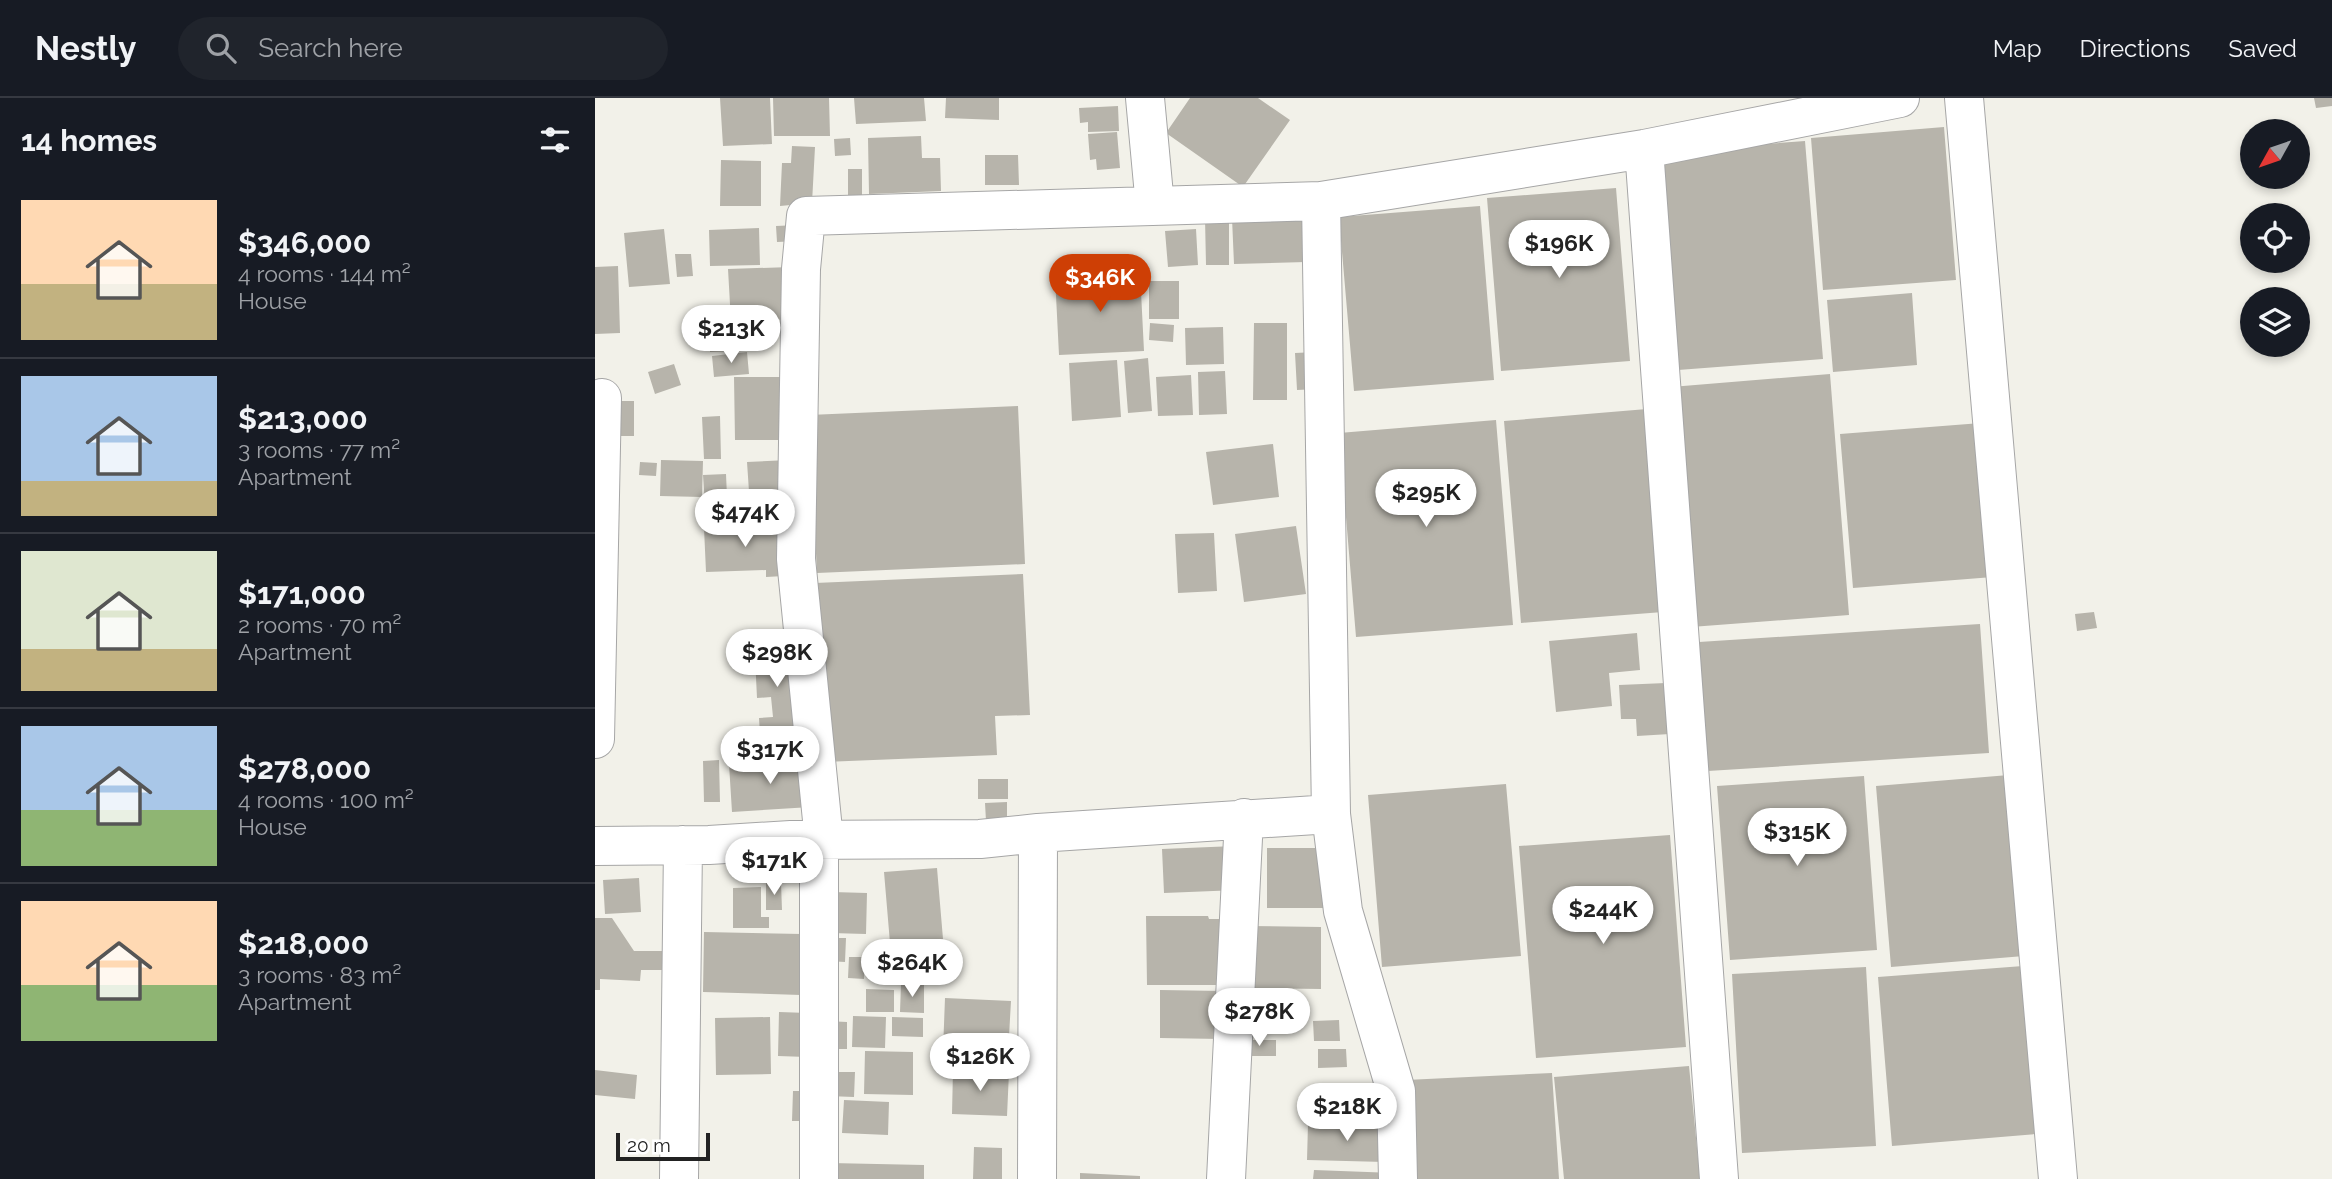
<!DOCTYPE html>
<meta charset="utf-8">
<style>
:root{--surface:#171b24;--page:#20242c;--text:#f1f3f6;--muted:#9ea1a6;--line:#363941;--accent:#ce3f05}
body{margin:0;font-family:Raleway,sans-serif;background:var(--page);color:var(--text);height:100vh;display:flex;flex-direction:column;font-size:26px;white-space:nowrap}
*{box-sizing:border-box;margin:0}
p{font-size:23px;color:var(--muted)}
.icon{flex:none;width:38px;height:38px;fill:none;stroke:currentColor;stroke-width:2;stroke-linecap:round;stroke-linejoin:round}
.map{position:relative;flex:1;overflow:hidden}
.side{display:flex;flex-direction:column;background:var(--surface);width:595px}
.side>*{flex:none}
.needle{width:46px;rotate:230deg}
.buttons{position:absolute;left:1645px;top:21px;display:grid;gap:14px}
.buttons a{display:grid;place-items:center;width:70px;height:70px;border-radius:50%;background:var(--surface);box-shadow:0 4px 10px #0003;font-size:35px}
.scale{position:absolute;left:21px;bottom:18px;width:94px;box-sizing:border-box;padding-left:7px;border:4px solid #222;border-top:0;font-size:19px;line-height:24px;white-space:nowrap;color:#222;-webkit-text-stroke:5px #fff;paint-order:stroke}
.price{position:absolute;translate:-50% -60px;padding:0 16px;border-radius:24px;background:#fff;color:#222;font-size:23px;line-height:46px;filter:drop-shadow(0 2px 4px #0008)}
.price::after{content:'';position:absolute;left:50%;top:42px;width:21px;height:16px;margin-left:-10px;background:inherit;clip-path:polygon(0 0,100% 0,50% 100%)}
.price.current{background:var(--accent);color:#fff}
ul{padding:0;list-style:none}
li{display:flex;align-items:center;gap:21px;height:175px;padding:0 21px}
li+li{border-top:2px solid var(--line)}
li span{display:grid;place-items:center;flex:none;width:196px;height:140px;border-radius:0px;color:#555}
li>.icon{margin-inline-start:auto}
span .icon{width:84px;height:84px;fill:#fffc;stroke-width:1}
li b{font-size:30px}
h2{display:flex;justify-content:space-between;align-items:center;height:84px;padding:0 21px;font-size:30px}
header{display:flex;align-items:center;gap:42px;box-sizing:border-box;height:98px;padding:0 35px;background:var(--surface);border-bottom:2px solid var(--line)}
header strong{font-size:33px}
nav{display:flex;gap:38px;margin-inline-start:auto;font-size:24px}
.search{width:490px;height:63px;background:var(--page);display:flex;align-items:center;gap:18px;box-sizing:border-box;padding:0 24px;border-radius:38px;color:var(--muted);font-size:26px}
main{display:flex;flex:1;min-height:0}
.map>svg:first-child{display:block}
.building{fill:#b7b4ab}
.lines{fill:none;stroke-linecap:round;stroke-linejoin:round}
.minor-casing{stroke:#a6a6a6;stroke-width:40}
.minor{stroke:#fff;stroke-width:38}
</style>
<header>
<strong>Nestly</strong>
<div class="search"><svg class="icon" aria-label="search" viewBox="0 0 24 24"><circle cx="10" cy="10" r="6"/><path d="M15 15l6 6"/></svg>Search here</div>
<nav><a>Map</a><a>Directions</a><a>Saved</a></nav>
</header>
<main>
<section class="side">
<h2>14 homes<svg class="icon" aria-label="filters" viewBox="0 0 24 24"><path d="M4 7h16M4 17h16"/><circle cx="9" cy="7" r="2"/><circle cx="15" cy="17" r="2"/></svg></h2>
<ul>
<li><span style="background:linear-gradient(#ffd9b3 60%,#c2b280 0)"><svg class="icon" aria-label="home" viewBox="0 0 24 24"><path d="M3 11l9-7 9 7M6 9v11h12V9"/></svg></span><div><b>$346,000</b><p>4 rooms · 144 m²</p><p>House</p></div></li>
<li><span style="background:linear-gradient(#a9c7e8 75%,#c2b280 0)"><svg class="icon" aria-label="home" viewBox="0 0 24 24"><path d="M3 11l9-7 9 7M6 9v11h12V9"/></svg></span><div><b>$213,000</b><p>3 rooms · 77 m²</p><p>Apartment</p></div></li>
<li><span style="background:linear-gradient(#dfe7d0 70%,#c2b280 0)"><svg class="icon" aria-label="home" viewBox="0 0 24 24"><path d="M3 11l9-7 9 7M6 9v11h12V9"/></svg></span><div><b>$171,000</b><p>2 rooms · 70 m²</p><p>Apartment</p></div></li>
<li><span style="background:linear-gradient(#a9c7e8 60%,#8fb573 0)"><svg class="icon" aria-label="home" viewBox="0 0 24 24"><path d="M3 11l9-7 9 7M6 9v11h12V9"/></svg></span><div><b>$278,000</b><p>4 rooms · 100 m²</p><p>House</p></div></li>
<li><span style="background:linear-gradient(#ffd9b3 60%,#8fb573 0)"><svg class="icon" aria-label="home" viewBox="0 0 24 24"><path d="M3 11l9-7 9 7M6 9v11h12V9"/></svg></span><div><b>$218,000</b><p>3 rooms · 83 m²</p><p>Apartment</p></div></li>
</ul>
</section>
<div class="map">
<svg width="1737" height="1081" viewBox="0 0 1737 1081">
<rect width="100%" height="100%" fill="#f2f1e9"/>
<path class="building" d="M125,0H175L177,46L128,48Z
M178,0H234L235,38H179Z
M259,0H329L331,23L261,26Z
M351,0H404V22L350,20Z
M595,0H663L695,22L648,89L571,35Z
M1719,0H1737V8L1721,10Z
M523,8L524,33L493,34V24L485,25L484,10Z
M1349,29L1361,182L1228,192L1216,40Z
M522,34L525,70L502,72L501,61L495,62L493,36Z
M326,38L327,60H345L346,93L274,96L273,40Z
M255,40L256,57L240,58L239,41Z
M1210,43L1228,261L1083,272L1065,54Z
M197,48L220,49L217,105L185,108L187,65H196Z
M390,57H423L424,87H390Z
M126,62L166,63V108H125Z
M253,71H267V100L253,99Z
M1021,90L1035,263L906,273L892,100Z
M885,108L899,282L759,293L744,119Z
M709,118L711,164L639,166L637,120Z
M610,120H634V167H611Z
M203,127L205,143L182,144L181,128Z
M164,130L165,167L115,168L114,132Z
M69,131L75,186L34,189L29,135Z
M601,131L603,167L573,169L570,133Z
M80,156H96L98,178L82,179Z
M23,168L25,235L0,236V169Z
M196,169L199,221L136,224L133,171Z
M545,174L549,253L464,257L460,178Z
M554,183H584V221H554Z
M1317,195L1322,267L1238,274L1232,202Z
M555,225L579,227L578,244L554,242Z
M659,225H692V302H658Z
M628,229L629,266L591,267L590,230Z
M139,236V253L115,254V237Z
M152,254L154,276L119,279L117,258Z
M721,254L723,291L702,292L700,255Z
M553,260L557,313L533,315L529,263Z
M522,262L526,319L477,323L474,265Z
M79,266L86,287L60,296L53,274Z
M630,273L632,316L604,317L603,274Z
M1235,276L1254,517L1096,529L1076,289Z
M596,277L598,317L563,318L561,279Z
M139,279H196L197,342H140Z
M20,303H39V338H22Z
M423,308L430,466L222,475L214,317Z
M1052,311L1068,514L926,525L909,323Z
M125,318L126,361H109L107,319Z
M901,322L918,527L761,539L744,335Z
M1386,325L1398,479L1258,490L1245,336Z
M678,346L684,399L618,407L611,354Z
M66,362L108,363L107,399L65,398Z
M194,362L198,421L156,423L152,364Z
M45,364L62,365L61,378L44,377Z
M131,376L133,421L111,422L108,377Z
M186,427L189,478L171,479V472L111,474L109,430Z
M701,428L711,496L649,504L640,436Z
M619,435L622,493L583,495L580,436Z
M428,476L435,617L400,618L402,657L229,664L220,485Z
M1499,514L1502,530L1482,533L1480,516Z
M1385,526L1394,655L1113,673L1104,544Z
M1042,535L1045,572L1014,575L1017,608L961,614L954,543Z
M200,537L208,649L166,652L164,620L178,619L176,599L162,600L160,559L144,560L143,541Z
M1071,585L1075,636L1042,638L1041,621H1026L1024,587Z
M124,662L125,704H109L108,663Z
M213,662L216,709L137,714L134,666Z
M1414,677L1429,858L1296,869L1281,688Z
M1269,678L1282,852L1135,862L1122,688Z
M383,681H413V701H383Z
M911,686L926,858L787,869L773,697Z
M412,704V723H391L390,705Z
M1075,737L1091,949L941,960L924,748Z
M640,748L643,792L569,795L567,751Z
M672,750H738V810H672Z
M342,770L348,841L295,845L289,774Z
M44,780L46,814L10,816L8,782Z
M171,785H186L187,812H171Z
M166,789V819H174V830H138V790Z
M237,794L272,795L271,836L236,835Z
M551,818H613L614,821H637L638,887H552Z
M0,820H17L39,853H68V872H46L45,883L5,881V892H0Z
M652,828L726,829V891L652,890Z
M109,834L207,836L206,897L108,894Z
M232,840H251L250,864L232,863Z
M254,859H270L269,881L253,880Z
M1428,868L1441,1036L1297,1048L1283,879Z
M1271,869L1281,1048L1147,1055L1137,876Z
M306,886L329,887V915L305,914Z
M271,891L299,892V914H271Z
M565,892L628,893L627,941L565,940Z
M350,900L416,903L413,956L348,953Z
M184,914L213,915L212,959L183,958Z
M258,918L291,919L290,950L257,949Z
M175,919L176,976L121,977L120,920Z
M297,919L328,920V939L297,938Z
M744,922L745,943H719L718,923Z
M231,923L252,924V951H231Z
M646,942H681V958H646Z
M723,951H751L752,969L723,970Z
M270,953L318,954V997L269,996Z
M1094,968L1105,1081H969L959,979Z
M0,972L42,977L40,1001L0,997Z
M358,972L414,974L412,1018L357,1016Z
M233,974H260L259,999L233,998Z
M957,975L964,1081H817L811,982Z
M198,993H212V1023H197Z
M249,1002L294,1004L293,1037L247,1035Z
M713,1026L791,1028L790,1064L712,1062Z
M379,1049L407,1050V1081H378Z
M235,1065L329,1067V1081H235Z
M719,1072L799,1075V1081H718Z
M485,1075L545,1078V1081H485Z"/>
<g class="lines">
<g class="minor-casing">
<path id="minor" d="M550,0L560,108
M1369,0L1463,1081
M1049,51L1124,1081
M726,103L736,716L748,813L801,993L803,1081
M0,641L7,300
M229,742L201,461L206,171L211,118L726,103L1049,51L1305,0
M0,748L114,747L196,742L385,741L443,735L736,716
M84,1081L88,747
M224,1081V741
M442,1081L443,735
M631,1081L649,720"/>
</g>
<use href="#minor" class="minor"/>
</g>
</svg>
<div class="buttons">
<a><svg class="needle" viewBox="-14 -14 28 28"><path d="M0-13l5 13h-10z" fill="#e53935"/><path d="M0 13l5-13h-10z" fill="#9ea1a6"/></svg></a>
<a><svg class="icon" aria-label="locate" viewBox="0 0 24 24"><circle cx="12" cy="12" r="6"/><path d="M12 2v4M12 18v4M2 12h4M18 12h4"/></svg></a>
<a><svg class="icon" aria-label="layers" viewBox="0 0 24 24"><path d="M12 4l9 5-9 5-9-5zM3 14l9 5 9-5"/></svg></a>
</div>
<div class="scale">20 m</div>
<b class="price" style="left:964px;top:182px">$196K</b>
<b class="price current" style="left:505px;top:216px">$346K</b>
<b class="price" style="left:136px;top:267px">$213K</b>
<b class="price" style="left:831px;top:431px">$295K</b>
<b class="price" style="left:150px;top:451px">$474K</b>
<b class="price" style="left:182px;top:591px">$298K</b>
<b class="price" style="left:175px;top:688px">$317K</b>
<b class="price" style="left:1202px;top:770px">$315K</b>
<b class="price" style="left:179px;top:799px">$171K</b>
<b class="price" style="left:1008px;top:848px">$244K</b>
<b class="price" style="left:317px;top:901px">$264K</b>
<b class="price" style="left:664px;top:950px">$278K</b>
<b class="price" style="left:385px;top:995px">$126K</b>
<b class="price" style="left:752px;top:1045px">$218K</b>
</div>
</main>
